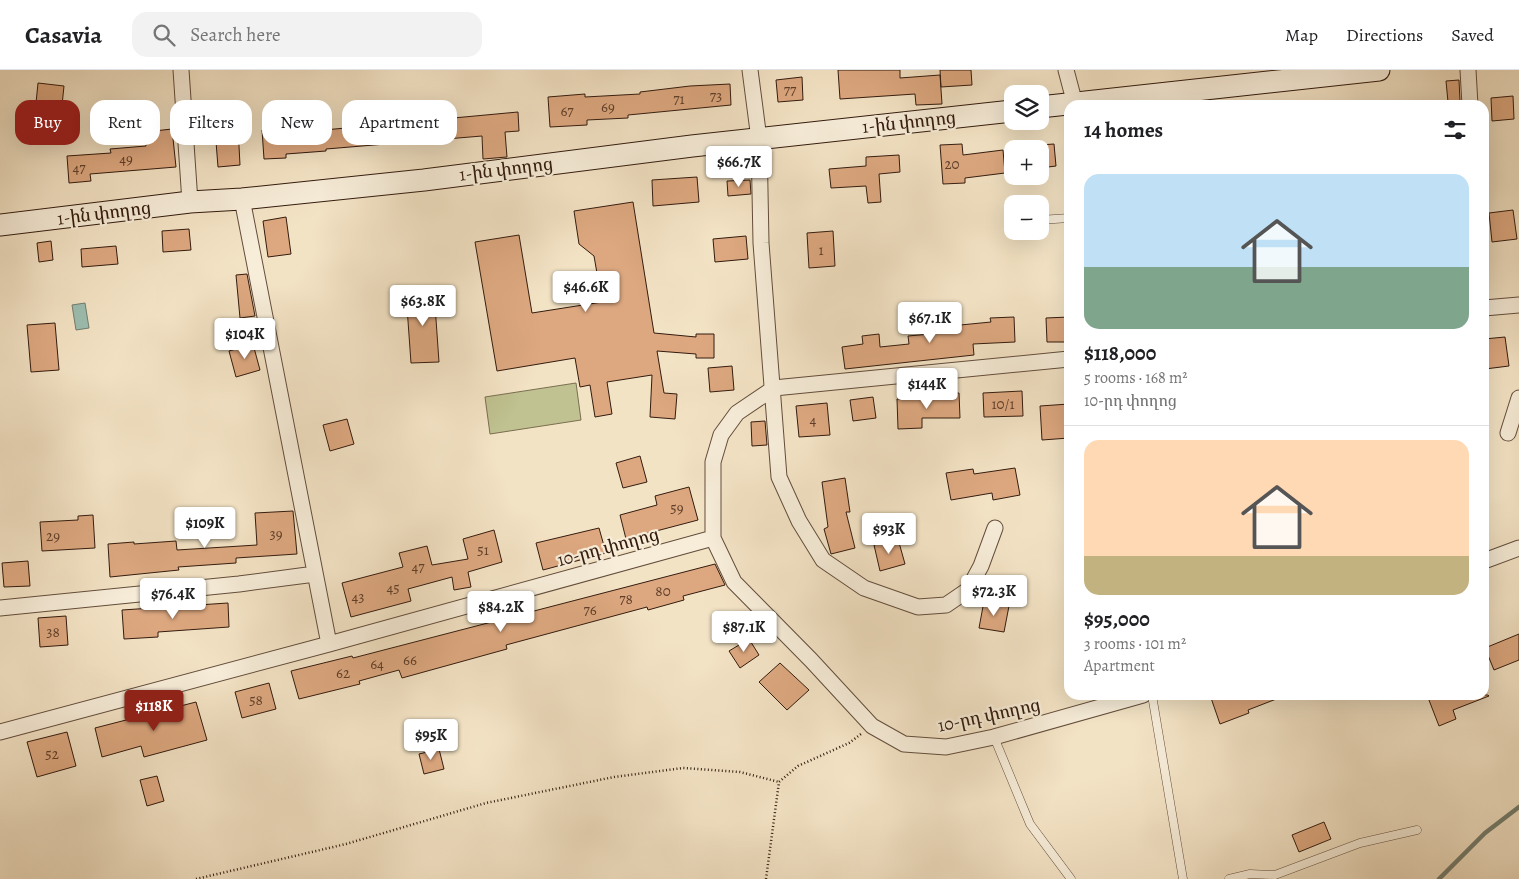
<!DOCTYPE html>
<meta charset="utf-8">
<style>
:root{--surface:#fff;--page:#f2f2f2;--text:#202124;--muted:#757577;--line:#e0e0e0;--accent:#8f2418}
body{margin:0;font-family:Alegreya,"Noto Serif Armenian",serif;background:var(--page);color:var(--text);height:100vh;display:flex;flex-direction:column;font-size:19px;white-space:nowrap}
*{box-sizing:border-box;margin:0}
p{font-size:16px;color:var(--muted)}
.icon{flex:none;width:28px;height:28px;fill:none;stroke:currentColor;stroke-width:2;stroke-linecap:round;stroke-linejoin:round}
.map{position:relative;flex:1;overflow:hidden}
.details{position:absolute;left:1064px;top:30px;width:425px;height:600px;display:flex;flex-direction:column;background:var(--surface);border-radius:15px;box-shadow:0 5px 20px #0002}
.details>*{flex:none}
.guide{position:absolute;left:15px;top:30px;width:475px;height:45px;display:flex;gap:10px}
.tools{position:absolute;left:1004px;top:15px;display:grid;gap:10px}
.tools a{display:grid;place-items:center;width:45px;height:45px;border-radius:10px;background:var(--surface);box-shadow:0 5px 20px #0002;font-size:25px}
.price{position:absolute;translate:-50% -42px;padding:0 11px;border-radius:5px;background:#fff;color:#222;font-size:16px;line-height:32px;filter:drop-shadow(0 1px 2px #0008)}
.price::after{content:'';position:absolute;left:50%;top:30px;width:15px;height:11px;margin-left:-8px;background:inherit;clip-path:polygon(0 0,100% 0,50% 100%)}
.price.selected{background:var(--accent);color:#fff}
ul{padding:0;list-style:none}
li{display:grid;align-content:center;gap:10px;height:265px;padding:0 20px}
li+li{border-top:1px solid var(--line)}
li span{display:grid;place-items:center;height:155px;border-radius:15px;color:#555}
li>.icon{margin-inline-start:auto}
span .icon{width:90px;height:90px;fill:#fffc;stroke-width:1}
li b{font-size:21px}
h2{display:flex;justify-content:space-between;align-items:center;height:60px;padding:0 20px;font-size:21px}
.pill{padding:0 18px;border-radius:15px;background:var(--surface);box-shadow:0 5px 20px #0002;font-size:18px;line-height:45px}
.pill.selected{background:var(--accent);color:#fff}
header{display:flex;align-items:center;gap:30px;box-sizing:border-box;height:70px;padding:0 25px;background:var(--surface);border-bottom:1px solid var(--line)}
header strong{font-size:24px}
nav{display:flex;gap:28px;margin-inline-start:auto;font-size:18px}
.search{width:350px;height:45px;background:var(--page);display:flex;align-items:center;gap:12px;box-sizing:border-box;padding:0 18px;border-radius:15px;color:var(--muted);font-size:19px}
.map>svg:first-child{display:block}
.green{fill:#c0c291;stroke:#7a6e50}
.water{fill:#9cbeb0;stroke:#727d6f}
.lines{fill:none;stroke-linecap:round;stroke-linejoin:round}
.stream{stroke:#727d6f;stroke-width:4.5}
.building{fill:#dda880;stroke:#331b0e}
.lane-casing{stroke:#634d3c;stroke-width:9}
.street-casing{stroke:#634d3c;stroke-width:17}
.secondary-casing{stroke:#331b0e;stroke-width:23}
.path{stroke:#331b0e;stroke-width:2.5;stroke-dasharray:1 2.5;stroke-linecap:butt}
.lane{stroke:#f7edd9;stroke-width:8}
.street{stroke:#f7edd9;stroke-width:15}
.secondary{stroke:#f7edd9;stroke-width:21}
.labels{text-anchor:middle;dominant-baseline:central;stroke-width:4.5;stroke-linejoin:round;paint-order:stroke}
.number-label{font-size:15px;fill:#5e3e2a}
.street-label{font-size:18px;fill:#331b0e;stroke:#f7edd9}
</style>
<header>
<strong>Casavia</strong>
<div class="search"><svg class="icon" aria-label="search" viewBox="0 0 24 24"><circle cx="10" cy="10" r="6"/><path d="M15 15l6 6"/></svg>Search here</div>
<nav><a>Map</a><a>Directions</a><a>Saved</a></nav>
</header>
<div class="map">
<svg width="1519" height="809" viewBox="0 0 1519 809">
<rect width="100%" height="100%" fill="#f3e3c5"/>
<filter id="stains"><feTurbulence type="fractalNoise" baseFrequency=".004" numOctaves="4"/><feColorMatrix values="0 0 0 0 .2 0 0 0 0 .09 0 0 0 0 .02 0 0 0 .5 -.17"/></filter>
<radialGradient id="worn" r=".72"><stop offset=".6" stop-color="#630" stop-opacity="0"/><stop offset="1" stop-color="#630" stop-opacity=".3"/></radialGradient>
<path class="green" d="M576,313L581,350L490,364L485,327Z"/>
<path class="water" d="M85,233L89,258L76,260L72,235Z"/>
<g class="lines">
<path class="stream" d="M1439,809L1485,763L1519,737"/>
</g>
<path class="building" d="M838,0H900V8L940,5L942,34L916,35L915,24L840,29Z
M940,0H971L972,15L941,17Z
M802,7L803,30L778,32L776,10Z
M1459,10L1460,31L1448,32L1446,11Z
M38,13L64,16L61,45L35,43Z
M730,14L731,35L628,45V48L587,50V55L550,57L548,27L585,24V27L640,24V22L690,16Z
M1513,26L1514,49L1492,51L1491,28Z
M518,42L519,61L505,62L507,87L483,89L482,66L326,79V81L286,84V88L264,89L262,60L324,56V60Z
M238,57L240,95L218,97L215,59Z
M172,59L176,97L90,104L91,111L69,113L67,86L111,83L110,79L146,76L145,62Z
M962,74L963,85L1003,80L1005,103L965,108V113L943,114L940,75Z
M1054,74L1056,96L1040,98V75Z
M899,85L900,102L879,104L881,132L868,133L866,116L831,118L829,99L866,96V87Z
M697,107L699,132L653,136L652,110Z
M750,110L751,124L728,126L727,111Z
M633,132L654,263L696,267V264H714V288H696V284L657,281L664,323L677,324L675,349L650,347L652,305L607,312L612,344L595,347L590,315L580,317L575,288L497,301L475,172L519,165L532,243L602,232L594,186L579,174L574,141Z
M1513,140L1517,169L1492,172L1489,143Z
M286,147L291,184L268,187L263,151Z
M189,159L191,180L163,182L162,161Z
M833,161L835,196L809,198L807,163Z
M746,166L748,189L715,192L713,169Z
M51,171L53,190L39,192L37,173Z
M116,176L118,194L82,197L81,179Z
M247,204L255,246L240,248L236,205Z
M434,221L439,292L411,293L406,223Z
M1014,247L1015,272L973,274L974,285L845,299L842,277L863,274L862,266L879,264L880,277L909,274L908,266L941,263L940,257L991,252L990,248Z
M1069,247V272H1047L1046,248Z
M55,253L59,300L31,302L27,255Z
M1505,267L1509,296L1485,299L1484,269Z
M253,274L260,300L236,307L229,281Z
M732,296L734,320L710,322L708,298Z
M1022,321L1023,346L984,347L983,323Z
M959,323L960,348H922V358L898,359L897,329L935,327V324Z
M873,327L876,348L853,351L850,330Z
M827,333L830,365L799,367L796,336Z
M1069,334V368L1042,370L1040,336Z
M347,349L354,374L330,381L323,355Z
M765,351L767,375L752,376L751,352Z
M640,386L647,412L623,418L616,393Z
M1015,398L1020,425L993,430L992,423L951,430L946,403L973,399L974,404Z
M845,408L850,442H846L855,478L831,484L824,459L828,457L822,412Z
M689,417L698,450L626,469L620,445L657,435L655,426Z
M293,441L297,484L236,488V493L178,497L179,500L110,507L108,474L134,472V474L176,471L177,480L257,475L255,443Z
M93,445L95,478L42,481L40,452L78,450V446Z
M599,458L606,483L543,500L536,473Z
M494,460L502,492L468,502L471,517L454,520L452,507L408,519L411,531L351,547L342,513L403,497L399,483L427,476L432,495L468,489L463,469Z
M898,469L905,494L880,501L874,475Z
M28,491L30,516L4,517L2,493Z
M715,494L725,515L683,526L684,530L648,540L647,537L506,575L507,579L402,608L399,600L359,611L360,614L299,629L291,601L352,586L353,588Z
M984,531L1009,536L1004,562L979,558Z
M228,533L229,557L158,562V567L124,569L122,540Z
M66,546L68,575L40,577L38,548Z
M1519,564V590L1494,600L1485,578Z
M749,569L759,585L740,598L729,581Z
M780,593L809,620L787,640L759,612Z
M269,613L276,639L242,648L235,622Z
M1210,625H1284V626L1248,640L1249,643L1220,654Z
M1427,625H1488L1489,626L1453,640L1456,649L1439,656Z
M196,632L207,670L144,687L141,676L102,687L95,658Z
M67,662L76,696L37,707L27,672Z
M439,679L444,699L424,704L419,684Z
M157,706L164,731L147,736L140,710Z
M1324,752L1331,769L1299,782L1292,765Z"/>
<g class="lines">
<g class="lane-casing">
<path id="lane" d="M1040,150L1069,148
M1152,625L1183,809
M994,667L1030,754L1071,809
M1229,809L1250,804L1275,805L1360,773L1417,760"/>
</g>
<g class="street-casing">
<path id="street" d="M181,0L190,132
M750,0L759,69L761,173L779,407L799,451L823,490L864,518L918,537L946,535L968,520L981,496L995,458
M1066,0L1075,34
M1468,0L1470,35
M242,129L329,574
M1484,238L1519,235
M1069,289L774,318L737,343L721,365L713,392V468L734,512L811,590L872,656L904,674L946,677L994,667L1143,625
M1508,363L1519,328
M1484,491L1519,478
M0,538L239,514L315,504
M0,662L329,574L713,468"/>
</g>
<g class="secondary-casing">
<path id="secondary" d="M1040,37L1379,0
M0,155L190,132L242,129L424,110L692,76L1012,41"/>
</g>
<path class="path" d="M196,809L346,774L486,733L614,707L683,698L740,702L779,712
M766,809L779,712L798,696L849,673L861,664"/>
<use href="#lane" class="lane"/>
<use href="#street" class="street"/>
<use href="#secondary" class="secondary"/>
</g>
<g class="labels">
<g class="number-label">
<text x="790" y="20">77</text>
<text x="716" y="26">73</text>
<text x="679" y="29">71</text>
<text x="608" y="37">69</text>
<text x="567" y="41">67</text>
<text x="126" y="89">49</text>
<text x="952" y="94">20</text>
<text x="79" y="98">47</text>
<text x="821" y="180">1</text>
<text x="1003" y="334">10/1</text>
<text x="813" y="350">4</text>
<text x="677" y="438">59</text>
<text x="276" y="464">39</text>
<text x="53" y="466">29</text>
<text x="483" y="480">51</text>
<text x="418" y="497">47</text>
<text x="393" y="518">45</text>
<text x="663" y="521">80</text>
<text x="358" y="527">43</text>
<text x="626" y="529">78</text>
<text x="590" y="540">76</text>
<text x="53" y="562">38</text>
<text x="410" y="590">66</text>
<text x="377" y="594">64</text>
<text x="343" y="603">62</text>
<text x="256" y="630">58</text>
<text x="52" y="684">52</text>
</g>
<g class="street-label">
<text transform="translate(909 52) rotate(-6)">1-ին փողոց</text>
<text transform="translate(506 99) rotate(-7)">1-ին փողոց</text>
<text transform="translate(104 143) rotate(-7)">1-ին փողոց</text>
<text transform="translate(608 477) rotate(-15)">10-րդ փողոց</text>
<text transform="translate(989 645) rotate(-12)">10-րդ փողոց</text>
</g>
</g>
<rect width="100%" height="100%" filter="url(#stains)"/>
<rect width="100%" height="100%" fill="url(#worn)"/>
</svg>
<div class="tools">
<a><svg class="icon" aria-label="layers" viewBox="0 0 24 24"><path d="M12 4l9 5-9 5-9-5zM3 14l9 5 9-5"/></svg></a>
<a>+</a>
<a>−</a>
</div>
<b class="price" style="left:739px;top:118px">$66.7K</b>
<b class="price" style="left:586px;top:243px">$46.6K</b>
<b class="price" style="left:423px;top:257px">$63.8K</b>
<b class="price" style="left:930px;top:274px">$67.1K</b>
<b class="price" style="left:245px;top:290px">$104K</b>
<b class="price" style="left:927px;top:340px">$144K</b>
<b class="price" style="left:205px;top:479px">$109K</b>
<b class="price" style="left:889px;top:485px">$93K</b>
<b class="price" style="left:994px;top:547px">$72.3K</b>
<b class="price" style="left:173px;top:550px">$76.4K</b>
<b class="price" style="left:501px;top:563px">$84.2K</b>
<b class="price" style="left:744px;top:583px">$87.1K</b>
<b class="price selected" style="left:154px;top:662px">$118K</b>
<b class="price" style="left:431px;top:691px">$95K</b>
<div class="guide">
<a class="pill selected">Buy</a>
<a class="pill">Rent</a>
<a class="pill">Filters</a>
<a class="pill">New</a>
<a class="pill">Apartment</a>
</div>
<section class="details">
<h2>14 homes<svg class="icon" aria-label="filters" viewBox="0 0 24 24"><path d="M4 7h16M4 17h16"/><circle cx="9" cy="7" r="2"/><circle cx="15" cy="17" r="2"/></svg></h2>
<ul>
<li><span style="background:linear-gradient(#bfe0f5 60%,#7fa58c 0)"><svg class="icon" aria-label="home" viewBox="0 0 24 24"><path d="M3 11l9-7 9 7M6 9v11h12V9"/></svg></span><div><b>$118,000</b><p>5 rooms · 168 m²</p><p>10-րդ փողոց</p></div></li>
<li><span style="background:linear-gradient(#ffd9b3 75%,#c2b280 0)"><svg class="icon" aria-label="home" viewBox="0 0 24 24"><path d="M3 11l9-7 9 7M6 9v11h12V9"/></svg></span><div><b>$95,000</b><p>3 rooms · 101 m²</p><p>Apartment</p></div></li>
</ul>
</section>
</div>
